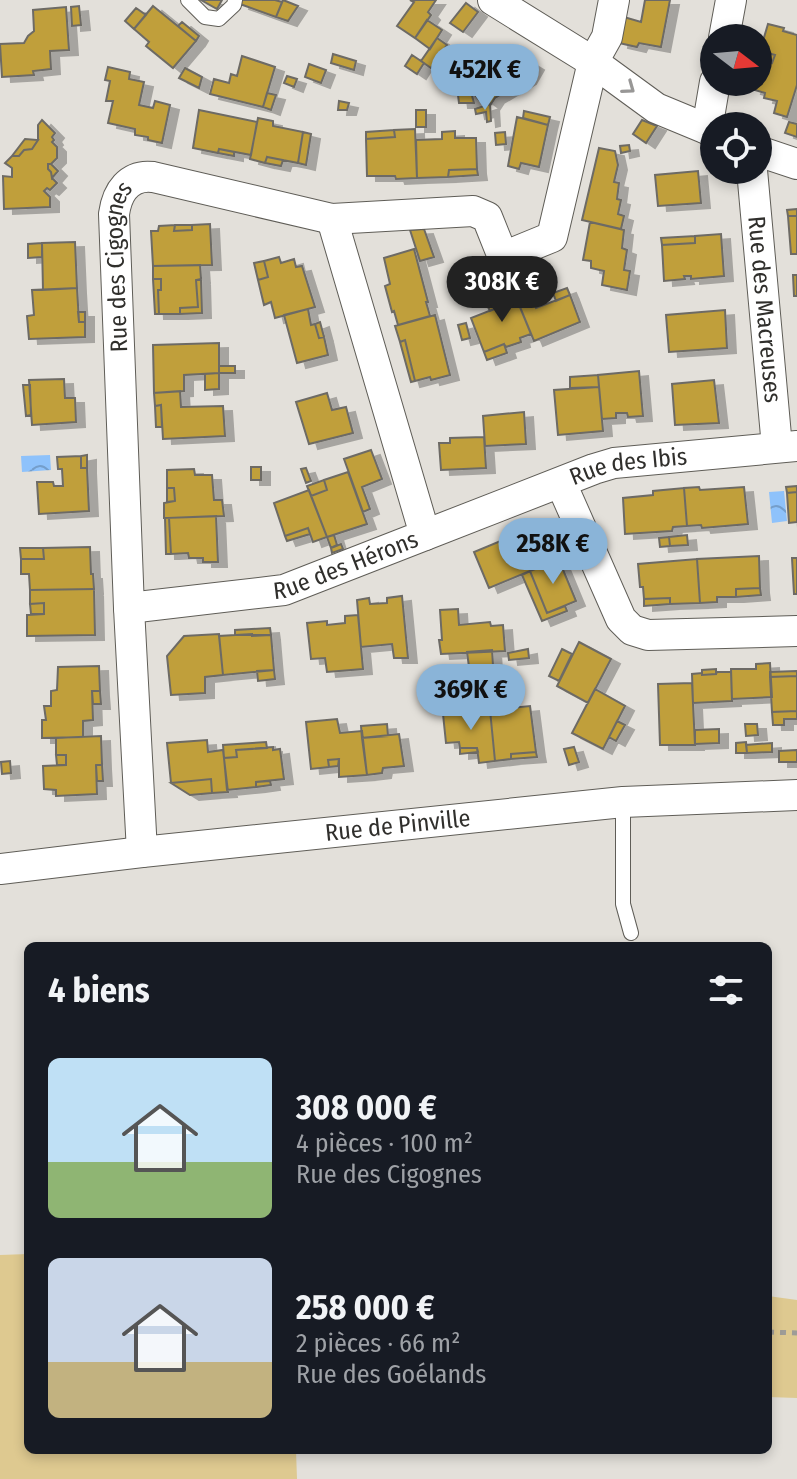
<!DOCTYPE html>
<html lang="fr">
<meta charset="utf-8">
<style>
:root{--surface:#171b24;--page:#20242c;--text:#f1f3f6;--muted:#9ea1a6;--accent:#8ab4d8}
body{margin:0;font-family:"Fira Sans Condensed",sans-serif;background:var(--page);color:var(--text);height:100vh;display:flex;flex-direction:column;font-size:30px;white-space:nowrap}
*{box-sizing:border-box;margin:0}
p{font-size:26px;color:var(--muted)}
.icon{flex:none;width:44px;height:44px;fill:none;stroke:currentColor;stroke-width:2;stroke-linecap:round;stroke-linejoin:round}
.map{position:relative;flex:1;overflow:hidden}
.sheet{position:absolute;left:24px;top:942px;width:748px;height:512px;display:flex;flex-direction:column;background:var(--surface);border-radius:12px;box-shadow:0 4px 12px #0003}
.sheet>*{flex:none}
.needle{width:52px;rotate:106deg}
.controls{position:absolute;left:700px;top:24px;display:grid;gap:16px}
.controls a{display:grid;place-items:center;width:72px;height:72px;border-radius:50%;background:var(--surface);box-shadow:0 4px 12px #0003;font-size:40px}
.price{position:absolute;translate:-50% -68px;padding:0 18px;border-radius:28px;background:var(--accent);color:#111;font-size:26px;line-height:52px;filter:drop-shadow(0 2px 4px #0008)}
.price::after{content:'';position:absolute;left:50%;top:48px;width:24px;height:18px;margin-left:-12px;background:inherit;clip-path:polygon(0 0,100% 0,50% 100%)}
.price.on{background:#222;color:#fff}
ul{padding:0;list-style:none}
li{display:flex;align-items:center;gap:24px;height:200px;padding:0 24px}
li span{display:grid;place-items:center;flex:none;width:224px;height:160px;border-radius:12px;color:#555}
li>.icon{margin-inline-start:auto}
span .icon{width:96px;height:96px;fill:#fffc;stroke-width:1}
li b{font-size:34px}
h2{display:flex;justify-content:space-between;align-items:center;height:96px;padding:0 24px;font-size:34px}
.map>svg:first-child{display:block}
.grass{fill:#dec990}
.water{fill:url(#water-waves)}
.building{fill:#c09f3a;stroke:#6d6b65;stroke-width:2;filter:url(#shadow)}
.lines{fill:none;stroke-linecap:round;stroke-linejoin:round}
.lane-casing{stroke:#5f5d57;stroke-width:16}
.street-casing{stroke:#5f5d57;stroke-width:32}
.path{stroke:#9e9c97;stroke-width:5;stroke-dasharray:6 6;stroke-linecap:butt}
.lane{stroke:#fff;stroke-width:14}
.street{stroke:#fff;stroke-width:30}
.oneway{stroke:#989796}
.labels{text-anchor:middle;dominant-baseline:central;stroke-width:6;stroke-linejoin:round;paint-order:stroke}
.street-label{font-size:24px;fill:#302f2c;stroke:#e3e0da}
</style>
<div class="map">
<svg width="797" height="1479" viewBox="0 0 797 1479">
<defs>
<pattern id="water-waves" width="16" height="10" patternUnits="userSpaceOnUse" patternTransform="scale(2)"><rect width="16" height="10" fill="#8ec2fb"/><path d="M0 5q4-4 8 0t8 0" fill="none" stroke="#749ecb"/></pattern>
<filter id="shadow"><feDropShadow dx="9" dy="5" stdDeviation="0" flood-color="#0004"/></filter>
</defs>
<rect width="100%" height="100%" fill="#e3e0da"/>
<path class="grass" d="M28,1254V1450H296L297,1479H0V1255Z
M768,1296L797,1300V1398L768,1397Z"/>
<path class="water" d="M50,455L51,470L22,472L21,456Z
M784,491L787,521L772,523L769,492Z"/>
<path class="building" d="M201,0H222L217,9Z
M241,0H275L282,2L276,17L240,4Z
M283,0L298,6L288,21L276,17Z
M410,0H436L428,12L431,15L415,38L397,26L414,2Z
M645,0H670L661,47L639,43L637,47L619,43L624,17L641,22Z
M466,3L478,12L463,32L450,23Z
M79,6L81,25L72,26L71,7Z
M153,6L196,41L173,68L146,46L149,42L134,29Z
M66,7L69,50L50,51L51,69L33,71L34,75L2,77L0,44L24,43L28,36L34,31L33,10Z
M136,8L146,15L134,29L125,21Z
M427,20L442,30L430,49L415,38Z
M182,22L199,36L196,41L178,26Z
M768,24L784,28L783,31L797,35V85L787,117L774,113L777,101L764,98L765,93L752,89L755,82H758V73L764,75L768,61L772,63L775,55L760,51Z
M437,38L447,45L431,68L421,61Z
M505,47L535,65L527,79L495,98L491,104L484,99L479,100L474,94L478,87L441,81L455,64L469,74L473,70L486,78Z
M764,52L775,55L772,63L768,61L764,75L758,73Z
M333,54L356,61L354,70L331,63Z
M412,55L424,63L417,74L405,66Z
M242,56L275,67L263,107L210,94L214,79L229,83L231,74L237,76Z
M309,64L326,70L321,83L305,77Z
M108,67L130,72L129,79L144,82L139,105L153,108L155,101L170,105L162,143L148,140V137L135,135V129L108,123L113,101H106L110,81L105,80Z
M185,68L202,77L199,88L179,78Z
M287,76L297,79L294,87L284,83Z
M457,87L470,88L474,103H459Z
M267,93L276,95L271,110L263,107Z
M339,101L349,103L347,110H338Z
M490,104L491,121L487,122L486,112L476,114L475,109Z
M199,110L257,122L251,155L219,149L218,153L193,148Z
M416,110H426V127H416Z
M524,111L550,117L548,125L523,118Z
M517,117L548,125L539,167L521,163L519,169L508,166Z
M258,118L273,121V126L303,132L298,163L267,157L265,163L250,159Z
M42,120L55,133L52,137L54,140L52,142L57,147V158L51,164H48V169L51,172L52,178L57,183L50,190L47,188L44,191L50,197V207L4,209L3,176L12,177V168L5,163L12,156H19L24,150L32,149L38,140V125Z
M642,120L657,126L646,143L633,134Z
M789,122L797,124V137L785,133Z
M415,129L417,178L396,179L395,176H367L366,139L395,137L394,130Z
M394,130L395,137L366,139V132Z
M455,131V138H476L477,169L449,170L448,177L417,178L416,140L442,139V132Z
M303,132L311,134L306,165L298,163Z
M505,132L506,144L496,145L495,133Z
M25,139L38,140L32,149L24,150L19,156H12Z
M629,145L630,151L621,153L620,146Z
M599,148L615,151L618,165L614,182L619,183L617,199L621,200L618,214L624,216L621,229L582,220Z
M219,149L234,152V156L218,153Z
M267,157L283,160L281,166L265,163Z
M48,164H51L58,171L52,178L51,172L48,169Z
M477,169L478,175L448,177L449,170Z
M698,171L701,203L658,206L655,175Z
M797,209V216H788L787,210Z
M788,216H797V254H791Z
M590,222L624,230L622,248L627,250L624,270L630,271L627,290L602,285L604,271L591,268V261L583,260Z
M210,224L212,265L153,266L151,231H158L159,226L175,225L174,231L192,230V225Z
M175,225H192V230L174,231Z
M424,229L434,257L420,261L410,230Z
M721,234L724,276L691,279V276H684L685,279L664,281L662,245L695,243V236Z
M695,236V243L662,245L661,238Z
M75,242L77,288L43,290L42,243Z
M42,243V257L28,258V244Z
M414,249L428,302H426L430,316L398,325L394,311L392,312L385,286L390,284L384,258Z
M279,257L281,263L294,259L296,267L302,266L315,307L275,318L271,302L264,305L258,280L268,277L264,261Z
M264,261L268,277L258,280L254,263Z
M200,265L201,279L196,280L198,307L180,308V314H159L158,290H161V279H153V266Z
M793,275H797V296H794Z
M153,279H161V290H158L159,314H155Z
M201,279L202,313L180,314V308L198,307L196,280Z
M527,286L536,308L570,295L580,322L534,341L513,290Z
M77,288L79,322H85V337L29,339L27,316L34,315L32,290Z
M567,288L570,295L556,301L553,293Z
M513,290L531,334L520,338L521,342L506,347L504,344L484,352L471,318L502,306L499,296Z
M501,300L502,306L490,311L487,305Z
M308,309L311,325L315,324L319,338L324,337L328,355L297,363L284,315Z
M725,310L727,348L669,352L666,315Z
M78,312H85V322H79Z
M435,315L450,375L431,380L430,377L415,381L405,340L400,342L395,326Z
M320,322L324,337L319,338L315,324Z
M466,323L470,338L462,340L458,325Z
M405,340L415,381L411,382L400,342Z
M219,343V373L184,375V391L154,393L153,345Z
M504,344L507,353L487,360L484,352Z
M219,366H235V373H219Z
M639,371L643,416L628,417L627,413H616V418L602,419L598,375Z
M219,373V389L205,390V374Z
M598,375L599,387L570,388V377Z
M64,379L65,398H75L76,422L32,425L29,380Z
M714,380L719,423L675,425L672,384Z
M23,385H30L31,415L26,416Z
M599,387L603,431L558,435L554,390Z
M180,391L181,407L223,406L225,436L163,439L161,405L155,406L154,393Z
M327,393L332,410L346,407L353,433L309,444L296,402Z
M161,405L162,427H156L155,406Z
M524,412L526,444L485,446L483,416Z
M484,437L486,468L441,470L439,443H450V438Z
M371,450L382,479L362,487L370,509L363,512L344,459Z
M87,455V468H81V456Z
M81,456V468H87L89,511L39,514L37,482H53L54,486H63L62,469H58L57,457Z
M251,467H261V480H251Z
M306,468L311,481L306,483L301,469Z
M194,469L195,475H212L214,500H222L224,516L164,518V503L175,501L174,488H167V470Z
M348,472L367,524L327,537L311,496L327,490L324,480Z
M324,480L327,490L311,496L307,486Z
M797,486V492L787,493L786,487Z
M699,487L700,490L744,487L748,524L702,528L701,525L687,526L684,488Z
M167,488H174L175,501L167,502Z
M684,488L687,526L673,527L672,531L625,534L623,498L653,495V491Z
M309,490L327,537L313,542L308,528L285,536L274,503Z
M797,492V522L789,523L787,493Z
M216,516L218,562H203V558H189L188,553L171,554L169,518Z
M165,518H169L171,554H166Z
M308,528L310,534L287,541L285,536Z
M527,530L542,566L489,588L474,552Z
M334,535L337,545L331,548L327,537Z
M687,535L688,545L670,546L669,537Z
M669,537L670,546L660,547L659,538Z
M341,544L343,549L332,553L331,548Z
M90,547L91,574H93L94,589L30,590L29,574H21V559H44L43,548Z
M20,548H43L44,559H21Z
M759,556L760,588L736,589V597H717V602L700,603L697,559Z
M792,558H797V594H794Z
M697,559L700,603L670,604V598L644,599L643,587H640L638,564Z
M559,560L576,601L547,613L530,571Z
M530,571L547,613L565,606L567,611L542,621L522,575Z
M760,588L761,595L736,597V589Z
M94,589L95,635L27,636V615L44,614V603L30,604V590Z
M402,596L408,658H394L392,644L361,647L357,600L369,598L370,604L387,603V598Z
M670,598V604L644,606V599Z
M44,603V614H31L30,604Z
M458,609L459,625L490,622L491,626L503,625L505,651L441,654L439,640H442L440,610Z
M358,615L363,669L327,672L325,658L311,659L307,623L327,621V625L345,623V616Z
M270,628L271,635H235V630Z
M219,634L223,675L205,677V693L171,695L167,656L184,636Z
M252,634V636L271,635L274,670L223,675L219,636Z
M579,642L611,659L588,703L557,686Z
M528,649L529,658L509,660L508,653Z
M562,649L572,654L559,681L549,676Z
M492,650L493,665L469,667L467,652Z
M770,663L772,697L732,699L731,669H756V664Z
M99,666L100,691H92L93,720L83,721V737L42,738V720H46L44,706H51V691L57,690L58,667Z
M716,669V674L702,675V670Z
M274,670L275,679L258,681L257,671Z
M797,671V676L770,677V672Z
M717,672H731L732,701L693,703L692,674L702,673V675L716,674Z
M797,676V711L772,712L770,677Z
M692,683L695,745H660L658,684Z
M595,689L625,706L603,749L572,733Z
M92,691H100L101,704H93Z
M472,700L473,712L443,714L442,702Z
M530,706L536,752L511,754V759L495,761L490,710Z
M490,710L495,761L479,763L477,748H460L459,742L446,743L443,714Z
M797,711V719H784V725H773L772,712Z
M337,719L340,733L362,731L367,775L339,777V759L328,760L329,767L311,769L306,722Z
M617,721L625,725L616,741L609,737Z
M387,724L388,736L362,738L361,726Z
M745,724H757L758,735L746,736Z
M719,729V743L695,744V730Z
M399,734L404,766L383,768L382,773L367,775L362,738Z
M101,736L102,764L96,765L97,794L56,796V790L44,789L43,766L66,765V755H56V738Z
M207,740L208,752L223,750L228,792L212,793L211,779L171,783L167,743Z
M266,742L267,748L236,750L237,757L224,758L223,745Z
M746,742L747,753H736V743Z
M772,743V752L747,753L746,745Z
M273,747V750L280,749L284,779L256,782V787L227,790L224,758L237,757L236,750Z
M574,747L579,762L569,765L564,749Z
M460,748H477L478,752L460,754Z
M797,750V762H779V751Z
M536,752L537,757L511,759V754Z
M56,755H66V765H57Z
M339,759L338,766L329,767L328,760Z
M10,761L11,773L2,774L1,762Z
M102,764L103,781H97L96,765Z
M211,779L212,793L190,795L171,783Z
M270,781L271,785L256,787V782Z"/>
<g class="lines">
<g class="lane-casing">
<path id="lane" d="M188,0L205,17L219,19L234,5L235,0
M623,802V904L631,933"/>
</g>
<g class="street-casing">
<g id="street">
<path d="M493,0L593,62L656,108L714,132"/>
<path d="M724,38L731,0"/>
<path d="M707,129L715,82"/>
<path d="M758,151L797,164"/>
<path id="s1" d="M752,170L777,447"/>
<path d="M561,483L621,619L632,630L648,635L797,631"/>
<path id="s2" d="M425,535L594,469L614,463L797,446"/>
<path id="s3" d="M129,608L284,590L425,535L332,219"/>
<path id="s4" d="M142,852L129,608L114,214C117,192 129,174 153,177L332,219L473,211L487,217L503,257L552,237L593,62L607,37L614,0"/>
<path id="s5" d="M0,869L142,852L623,802L797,795"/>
</g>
</g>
<path class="path" d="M768,1332L797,1333"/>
<use href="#lane" class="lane"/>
<use href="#street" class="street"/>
</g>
<defs><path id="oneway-chevron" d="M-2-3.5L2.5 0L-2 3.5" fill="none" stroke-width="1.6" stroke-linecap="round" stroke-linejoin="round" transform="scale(2)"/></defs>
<use class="oneway" href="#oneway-chevron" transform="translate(629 88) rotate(36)"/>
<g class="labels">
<g class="street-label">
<text stroke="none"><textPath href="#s4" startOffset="586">Rue des Cigognes</textPath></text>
<text stroke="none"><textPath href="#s1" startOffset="140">Rue des Macreuses</textPath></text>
<text stroke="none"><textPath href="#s2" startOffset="216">Rue des Ibis</textPath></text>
<text stroke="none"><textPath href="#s3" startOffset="222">Rue des Hérons</textPath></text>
<text stroke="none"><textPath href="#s5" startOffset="400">Rue de Pinville</textPath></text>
</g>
</g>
</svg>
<div class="controls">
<a><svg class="needle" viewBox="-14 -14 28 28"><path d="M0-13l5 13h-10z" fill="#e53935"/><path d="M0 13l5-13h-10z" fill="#9ea1a6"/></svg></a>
<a><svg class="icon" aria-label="locate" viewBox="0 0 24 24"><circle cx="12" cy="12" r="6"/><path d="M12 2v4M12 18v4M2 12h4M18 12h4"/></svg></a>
</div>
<b class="price" style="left:485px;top:112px">452K €</b>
<b class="price on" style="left:502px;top:324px">308K €</b>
<b class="price" style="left:553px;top:586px">258K €</b>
<b class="price" style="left:471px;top:732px">369K €</b>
<section class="sheet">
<h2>4 biens<svg class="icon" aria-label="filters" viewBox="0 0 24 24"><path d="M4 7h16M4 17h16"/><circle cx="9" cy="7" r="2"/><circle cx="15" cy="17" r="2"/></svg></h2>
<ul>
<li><span style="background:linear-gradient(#bfe0f5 65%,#8fb573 0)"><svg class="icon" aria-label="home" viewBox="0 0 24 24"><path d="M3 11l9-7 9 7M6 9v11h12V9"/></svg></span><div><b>308 000 €</b><p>4 pièces · 100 m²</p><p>Rue des Cigognes</p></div></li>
<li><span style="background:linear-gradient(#c9d6e8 65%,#c2b280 0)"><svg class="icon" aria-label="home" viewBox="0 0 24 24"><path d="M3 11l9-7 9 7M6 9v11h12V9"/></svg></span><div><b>258 000 €</b><p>2 pièces · 66 m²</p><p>Rue des Goélands</p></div></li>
</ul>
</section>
</div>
